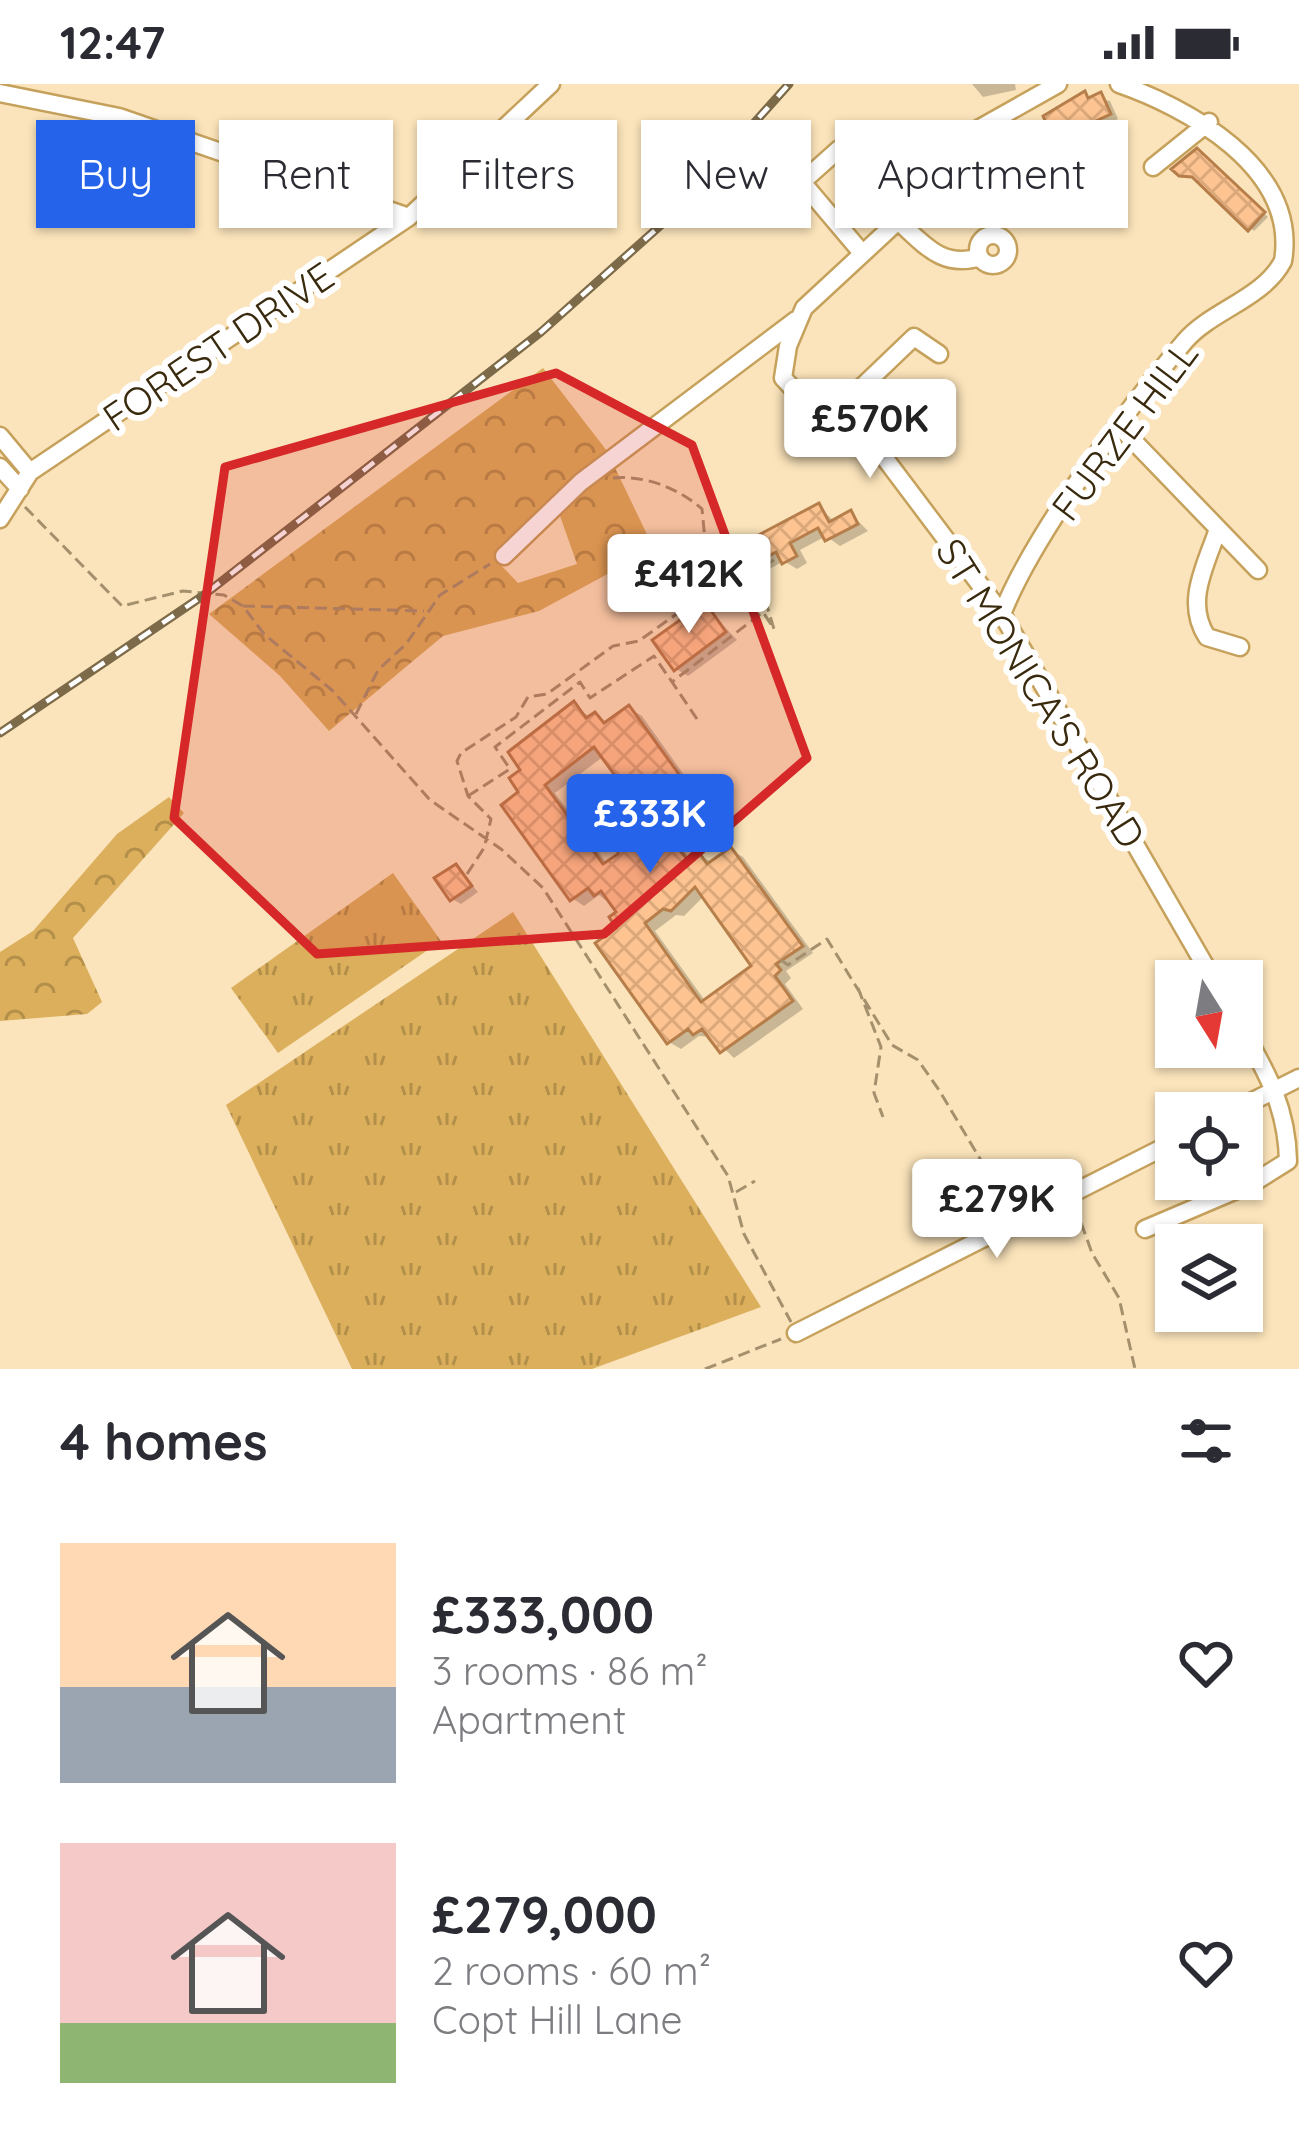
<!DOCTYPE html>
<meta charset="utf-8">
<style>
:root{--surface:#fff;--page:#f7f7f7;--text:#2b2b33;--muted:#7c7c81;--accent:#2563eb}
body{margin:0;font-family:Quicksand,sans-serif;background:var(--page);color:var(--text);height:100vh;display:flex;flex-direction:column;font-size:45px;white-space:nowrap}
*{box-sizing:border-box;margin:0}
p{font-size:39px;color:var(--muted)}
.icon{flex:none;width:66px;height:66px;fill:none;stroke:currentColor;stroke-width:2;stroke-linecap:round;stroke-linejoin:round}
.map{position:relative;height:1285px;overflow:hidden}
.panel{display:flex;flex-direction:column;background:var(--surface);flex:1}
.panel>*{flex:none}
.guide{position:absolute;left:36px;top:36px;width:1227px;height:108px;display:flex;gap:24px}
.needle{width:78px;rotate:169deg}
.tools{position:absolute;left:1155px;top:876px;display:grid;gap:24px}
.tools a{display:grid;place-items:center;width:108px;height:108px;border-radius:0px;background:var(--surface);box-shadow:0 3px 9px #0004;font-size:60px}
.price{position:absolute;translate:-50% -102px;padding:0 27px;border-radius:12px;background:#fff;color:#222;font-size:39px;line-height:78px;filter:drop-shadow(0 3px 6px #0008)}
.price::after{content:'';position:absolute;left:50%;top:72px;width:36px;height:27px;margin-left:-18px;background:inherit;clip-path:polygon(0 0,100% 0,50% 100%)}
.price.on{background:var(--accent);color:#fff}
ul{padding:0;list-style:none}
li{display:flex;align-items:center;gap:36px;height:300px;padding:0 60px}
li span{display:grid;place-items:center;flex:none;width:336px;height:240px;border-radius:0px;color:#555}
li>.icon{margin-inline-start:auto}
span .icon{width:144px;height:144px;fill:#fffc;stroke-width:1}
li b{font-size:51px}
h2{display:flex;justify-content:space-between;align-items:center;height:144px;padding:0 60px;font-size:51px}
.tag{padding:0 42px;border-radius:0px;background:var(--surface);box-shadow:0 3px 9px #0004;font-size:42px;line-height:108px}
.tag.on{background:var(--accent);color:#fff}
.status{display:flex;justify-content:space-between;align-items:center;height:84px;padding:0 60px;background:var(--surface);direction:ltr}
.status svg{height:33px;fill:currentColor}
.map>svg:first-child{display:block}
.grass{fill:url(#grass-tufts)}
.forest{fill:url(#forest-crowns);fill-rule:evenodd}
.shadow{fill:#0003;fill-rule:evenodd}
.building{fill:url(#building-cross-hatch);stroke:#b67e4a;stroke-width:3;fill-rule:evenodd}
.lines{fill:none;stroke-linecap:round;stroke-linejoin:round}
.minor-casing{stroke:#c5a15c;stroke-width:21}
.path{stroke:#a4906d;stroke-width:3;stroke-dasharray:12 6;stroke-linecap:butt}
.minor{stroke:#fff;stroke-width:16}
.rail-casing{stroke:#7c6a49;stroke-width:9}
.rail{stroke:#fff;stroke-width:4.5;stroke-dasharray:14;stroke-linecap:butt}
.marked{fill:#d62828;fill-opacity:0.2;stroke:#d62828;stroke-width:9;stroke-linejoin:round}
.labels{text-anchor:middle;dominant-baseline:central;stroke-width:12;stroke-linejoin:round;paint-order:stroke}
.street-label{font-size:39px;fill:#392a0d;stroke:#fff}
</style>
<div class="status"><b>12:47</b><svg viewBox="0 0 49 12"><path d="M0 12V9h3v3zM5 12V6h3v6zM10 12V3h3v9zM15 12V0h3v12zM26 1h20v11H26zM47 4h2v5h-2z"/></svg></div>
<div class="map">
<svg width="1299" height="1285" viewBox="0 0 1299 1285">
<defs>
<pattern id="grass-tufts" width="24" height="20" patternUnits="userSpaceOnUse" patternTransform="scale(3)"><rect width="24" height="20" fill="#dbaf5c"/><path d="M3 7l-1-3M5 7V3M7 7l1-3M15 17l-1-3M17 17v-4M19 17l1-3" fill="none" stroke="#b38f4a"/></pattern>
<pattern id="forest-crowns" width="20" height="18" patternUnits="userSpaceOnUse" patternTransform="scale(3)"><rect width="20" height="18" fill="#dbaf5c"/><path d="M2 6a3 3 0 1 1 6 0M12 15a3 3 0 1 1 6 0" fill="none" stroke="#b38f4a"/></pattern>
<pattern id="building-cross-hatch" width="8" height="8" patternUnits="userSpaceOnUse" patternTransform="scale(3)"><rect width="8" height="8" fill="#fdc390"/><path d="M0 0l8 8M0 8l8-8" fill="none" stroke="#daa87b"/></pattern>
</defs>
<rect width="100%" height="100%" fill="#fbe4bb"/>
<path class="grass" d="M393,789L441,857L278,969L231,904Z
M513,828L761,1223L592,1285H352L226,1021Z"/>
<path class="forest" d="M543,284L607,367L654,465L539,527L443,552L329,647L280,592L209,530ZM554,415L577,480L518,499L500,480V466Z
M169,713L184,729L73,854L102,918L87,930L0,937V868L33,847L117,750Z"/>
<path class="shadow" d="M972,0H1015L1016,6L983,13Z
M1085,11L1110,17L1118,35L1065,59L1057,54Z
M1202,71L1268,133L1254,147L1198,94L1181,90Z
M819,423L835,438L851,430L868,447L840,462L826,452L800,466L807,479L797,485L784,477L760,490L747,483Z
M705,522L737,556L688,592L676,585Z
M574,621L591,634L609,639L630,625L642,632L714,733L689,749L694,757L682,765L691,776L699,771L713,779L731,766L743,773L813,869L786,887L791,894L785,900L803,925L734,974L712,953L699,952L681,965L669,958L620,844V828L599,811L584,822L572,814L523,709ZM604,672L657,744L608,781L555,709ZM705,811L755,882L706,918L655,847L676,831L684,832Z
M456,783L478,808L461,820L452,815Z"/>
<path class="building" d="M1085,7L1088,14L1101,8L1111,30L1054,56L1043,32Z
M1197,64L1265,128L1248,147L1192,93L1179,92L1171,85Z
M819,419L829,438L851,426L858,440L825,457L818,444L790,459L797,472L782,480L776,468L745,485L734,464Z
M705,518L726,548L674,587L652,556Z
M574,617L586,634L595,628L604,639L629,621L704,725L679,742L684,749L672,757L687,775L699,768L707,780L731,763L803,862L776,880L781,886L775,892L793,917L720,969L702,945L693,951L688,945L667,960L595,859L616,844L609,833L616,828L601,807L594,812L588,804L570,817L501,721L518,708L509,694L520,686L508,668ZM594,663L653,743L634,757L619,756L618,770L603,780L545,701ZM695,803L751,882L701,918L645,839L663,825L671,827Z
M456,780L472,802L450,817L434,794Z"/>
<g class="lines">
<g class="minor-casing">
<path id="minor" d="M1058,0L973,48L898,137L804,224L788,262L783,294L797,309L838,312L1002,530L1214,897
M0,9L119,33L409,133
M1153,83L1209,38
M802,98L839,65
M758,133L802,98L862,169
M898,137C924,160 942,185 980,173
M978 166a15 15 0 1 1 30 0a15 15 0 1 1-30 0Z
M844,320L914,253L939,270
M1121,344L1258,486
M0,352L30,388
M0,383L20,405
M0,435L30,388L409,133L551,0
M1218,445C1206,481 1184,518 1207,553L1240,563
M504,472L581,398L796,236
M1002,530C1033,451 1129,322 1185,257C1212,226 1263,215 1283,177C1299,82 1183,22 1119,0
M1229,1029L1299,994
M1145,1145L1253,1099L1288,1077C1287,1025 1268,990 1242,945
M796,1249L1176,1057"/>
</g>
<path class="path" d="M613,394C645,391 678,404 702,425L707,477L732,499
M25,423L122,522L183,507L224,511L243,522L264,550L333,607L430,716L501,765L543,804L728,1092L744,1150L791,1238
M243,522L424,527
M356,630L378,586L406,560L440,511L490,480
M697,635L672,598L763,528L774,545L767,522L748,519L732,499L774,476
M468,712L510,685L495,663L580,598L590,614L654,572L672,598
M467,790L484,764L491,735L468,712L457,677L461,669L516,633L528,613L547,610L613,562L639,557L700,513L698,494L707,477
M781,876L788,881L827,855L892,961L918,976L939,1006L1010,1125
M858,904L881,963L874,1009L883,1033
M736,1108L755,1097
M1075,1122L1092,1169L1119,1214L1135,1285
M705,1285L781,1255"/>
<use href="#minor" class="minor"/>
<g class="rail-casing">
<path id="rail" d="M0,649L204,511L541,248L670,133L789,0"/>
</g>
<use href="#rail" class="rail"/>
</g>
<path class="marked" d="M556,289L692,361L807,674L604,850L317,870L174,734L225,383Z"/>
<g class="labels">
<g class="street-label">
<text transform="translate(218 262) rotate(-34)">FOREST DRIVE</text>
<text transform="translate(1124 346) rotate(-53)">FURZE HILL</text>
<text transform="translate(1041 609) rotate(58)">ST MONICA'S ROAD</text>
</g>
</g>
</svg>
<div class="tools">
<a><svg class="needle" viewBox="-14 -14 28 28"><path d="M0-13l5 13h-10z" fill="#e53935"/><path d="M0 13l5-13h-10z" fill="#7c7c81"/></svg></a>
<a><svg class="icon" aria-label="locate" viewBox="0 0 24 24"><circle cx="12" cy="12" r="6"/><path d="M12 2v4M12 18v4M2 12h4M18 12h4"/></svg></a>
<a><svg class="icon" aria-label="layers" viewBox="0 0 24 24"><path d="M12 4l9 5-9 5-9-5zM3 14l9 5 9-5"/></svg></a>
</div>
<b class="price" style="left:870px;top:397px">£570K</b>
<b class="price" style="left:689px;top:552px">£412K</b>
<b class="price on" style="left:650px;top:792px">£333K</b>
<b class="price" style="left:997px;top:1177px">£279K</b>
<div class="guide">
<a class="tag on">Buy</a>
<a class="tag">Rent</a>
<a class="tag">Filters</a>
<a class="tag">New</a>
<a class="tag">Apartment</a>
</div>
</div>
<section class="panel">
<h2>4 homes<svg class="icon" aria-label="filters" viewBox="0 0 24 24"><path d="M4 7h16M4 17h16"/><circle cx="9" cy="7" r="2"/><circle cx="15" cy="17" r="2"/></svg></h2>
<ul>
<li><span style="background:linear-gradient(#ffd9b3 60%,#9aa5b1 0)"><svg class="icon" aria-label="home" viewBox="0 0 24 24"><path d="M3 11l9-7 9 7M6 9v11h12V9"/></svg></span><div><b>£333,000</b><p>3 rooms · 86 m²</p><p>Apartment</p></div><svg class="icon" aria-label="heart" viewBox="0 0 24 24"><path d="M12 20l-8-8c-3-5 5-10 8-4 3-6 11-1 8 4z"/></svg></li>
<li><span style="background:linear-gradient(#f6c9c9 75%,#8fb573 0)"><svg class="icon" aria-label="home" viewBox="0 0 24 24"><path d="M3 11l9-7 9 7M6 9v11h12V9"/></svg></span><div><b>£279,000</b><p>2 rooms · 60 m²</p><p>Copt Hill Lane</p></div><svg class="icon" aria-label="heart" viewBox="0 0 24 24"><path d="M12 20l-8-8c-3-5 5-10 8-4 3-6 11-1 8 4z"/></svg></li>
</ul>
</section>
